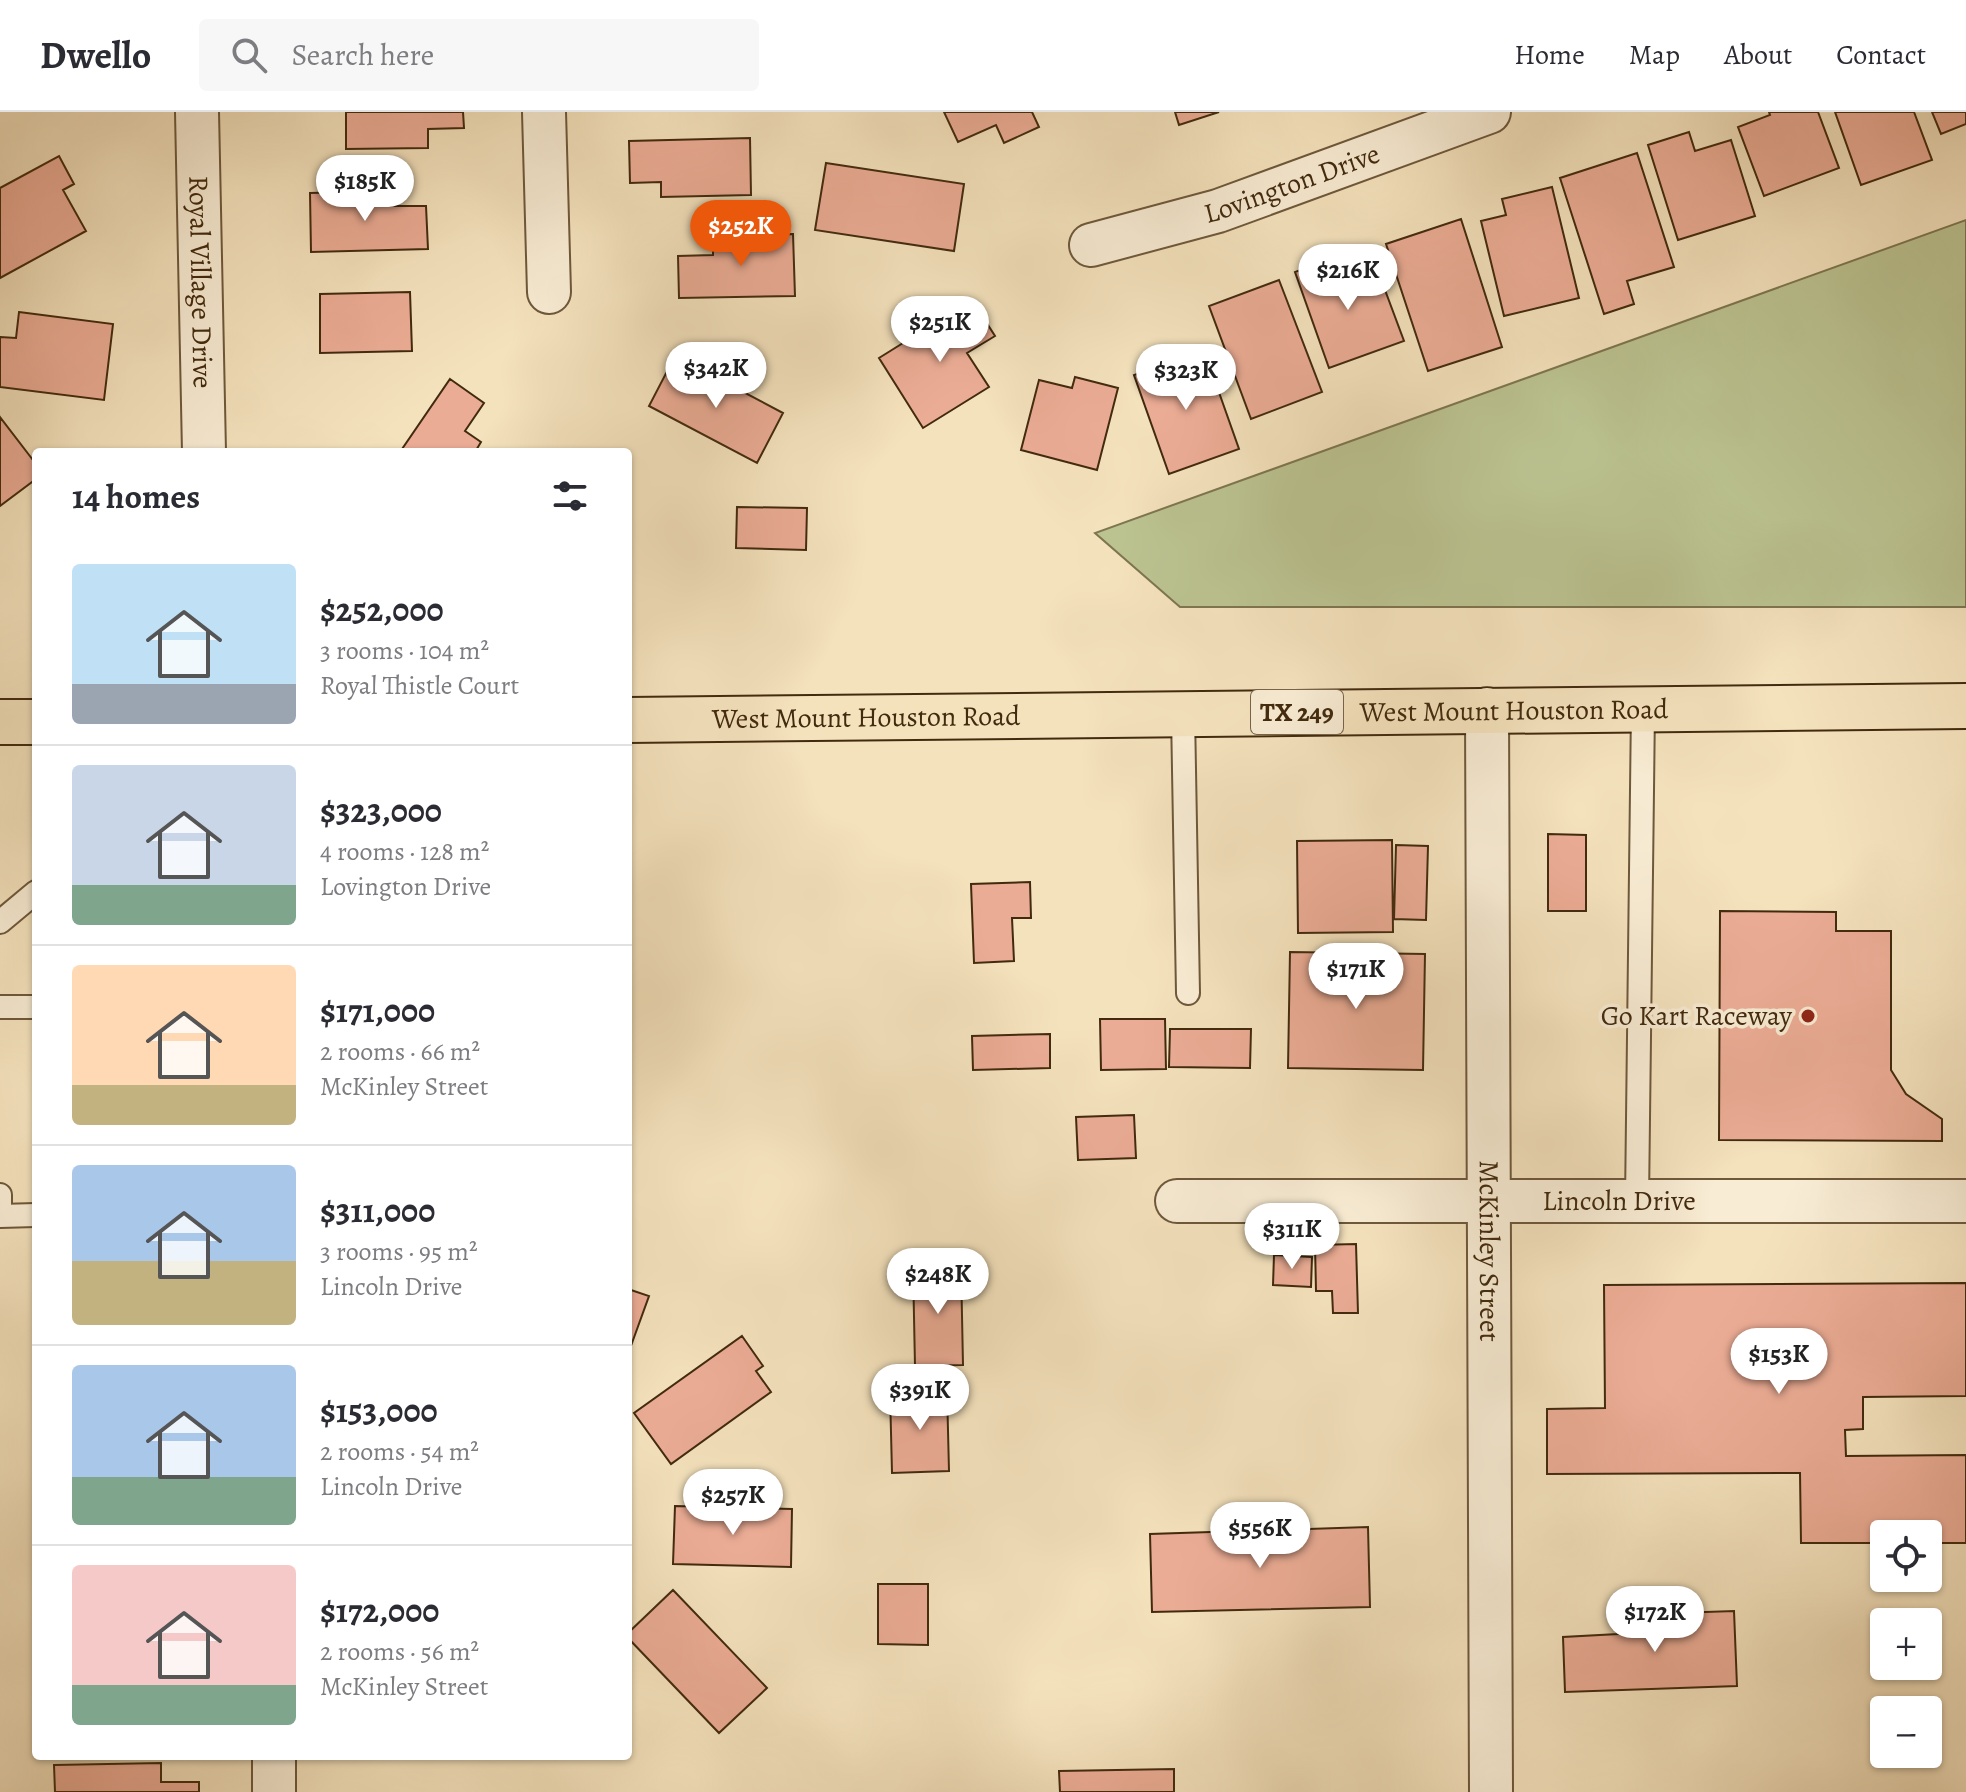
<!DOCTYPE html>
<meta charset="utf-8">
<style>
:root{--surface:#fff;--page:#f7f7f7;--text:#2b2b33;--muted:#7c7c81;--line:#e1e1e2;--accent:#ea580c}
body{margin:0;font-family:Alegreya,serif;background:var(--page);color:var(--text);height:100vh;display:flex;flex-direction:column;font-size:30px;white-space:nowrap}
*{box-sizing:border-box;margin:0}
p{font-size:26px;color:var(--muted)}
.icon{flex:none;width:44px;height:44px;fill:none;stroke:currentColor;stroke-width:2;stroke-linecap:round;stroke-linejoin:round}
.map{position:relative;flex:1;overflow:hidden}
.details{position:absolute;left:32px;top:336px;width:600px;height:1312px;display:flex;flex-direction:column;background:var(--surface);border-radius:8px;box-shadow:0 2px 6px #0004}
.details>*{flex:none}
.controls{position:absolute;left:1870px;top:1408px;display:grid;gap:16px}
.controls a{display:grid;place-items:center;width:72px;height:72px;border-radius:8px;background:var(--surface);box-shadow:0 2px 6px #0004;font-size:40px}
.price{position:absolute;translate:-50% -68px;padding:0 18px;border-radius:28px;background:#fff;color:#222;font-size:26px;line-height:52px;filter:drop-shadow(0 2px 4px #0008)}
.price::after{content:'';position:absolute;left:50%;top:48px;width:24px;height:18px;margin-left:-12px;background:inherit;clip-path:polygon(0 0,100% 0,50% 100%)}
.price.selected{background:var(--accent);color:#fff}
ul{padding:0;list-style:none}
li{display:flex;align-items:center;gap:24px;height:200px;padding:0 40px}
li+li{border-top:2px solid var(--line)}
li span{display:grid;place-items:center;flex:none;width:224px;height:160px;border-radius:8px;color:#555}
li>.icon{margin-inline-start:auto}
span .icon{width:96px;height:96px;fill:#fffc;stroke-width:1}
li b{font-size:34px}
h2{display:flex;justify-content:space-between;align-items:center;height:96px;padding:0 40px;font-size:34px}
header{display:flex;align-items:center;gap:48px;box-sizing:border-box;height:112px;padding:0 40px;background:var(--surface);border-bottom:2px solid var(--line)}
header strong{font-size:38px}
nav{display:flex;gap:44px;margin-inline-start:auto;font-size:28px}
.search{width:560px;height:72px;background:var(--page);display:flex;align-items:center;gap:20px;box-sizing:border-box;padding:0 28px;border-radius:8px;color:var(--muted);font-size:30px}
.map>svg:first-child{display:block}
.green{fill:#bbc391;stroke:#7e7650;stroke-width:2}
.building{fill:#ebac95;stroke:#422a0e;stroke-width:2}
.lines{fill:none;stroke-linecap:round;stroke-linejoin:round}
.lane-casing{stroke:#6e583a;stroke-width:26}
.street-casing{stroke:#6e583a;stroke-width:46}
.primary-casing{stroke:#422a0e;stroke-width:48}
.lane{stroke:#f8ecd4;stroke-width:22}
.street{stroke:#f8ecd4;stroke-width:42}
.primary{stroke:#f4e2bd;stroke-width:44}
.poi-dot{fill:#8f2418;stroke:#f8ecd4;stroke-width:3}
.labels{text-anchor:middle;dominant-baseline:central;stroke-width:7;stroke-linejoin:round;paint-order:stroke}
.shield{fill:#f8ecd4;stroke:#796449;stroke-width:2}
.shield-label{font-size:26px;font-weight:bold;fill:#422a0e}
.street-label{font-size:28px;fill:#422a0e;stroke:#f8ecd4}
.poi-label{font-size:28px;fill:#422a0e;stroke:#f8ecd4;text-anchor:end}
</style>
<header>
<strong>Dwello</strong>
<div class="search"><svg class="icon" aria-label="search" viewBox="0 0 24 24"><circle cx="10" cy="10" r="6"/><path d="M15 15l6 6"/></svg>Search here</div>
<nav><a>Home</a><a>Map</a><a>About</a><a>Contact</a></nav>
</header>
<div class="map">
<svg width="1966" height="1680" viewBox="0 0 1966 1680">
<rect width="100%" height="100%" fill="#f4e2bd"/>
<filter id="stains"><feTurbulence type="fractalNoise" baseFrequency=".0025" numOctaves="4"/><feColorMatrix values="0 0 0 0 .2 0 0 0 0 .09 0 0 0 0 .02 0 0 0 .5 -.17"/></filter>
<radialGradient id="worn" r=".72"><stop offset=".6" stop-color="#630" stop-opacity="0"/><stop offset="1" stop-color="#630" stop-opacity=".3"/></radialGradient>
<path class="green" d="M1966,108V495H1180L1095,421Z"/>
<path class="building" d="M346,0H463L464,16L428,17V36L346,37Z
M944,0H1032L1039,15L1004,31L996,13L958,30Z
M1175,0H1219L1179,13Z
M1769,0H1818L1839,56L1764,84L1738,15L1770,3Z
M1835,0H1914L1932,48L1861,73Z
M1932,0H1966V12L1941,22Z
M1689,20L1695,39L1731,28L1755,104L1678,128L1648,33Z
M750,26L751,83L661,85V70L630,71L629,29Z
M1637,41L1674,155L1627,169L1634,192L1604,202L1560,66Z
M59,44L74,72L63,78L86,119L0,166V76Z
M826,51L964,72L954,139L815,118Z
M1552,75L1579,186L1504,204L1481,109L1506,103L1502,87Z
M391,79V94H426L428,137L311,140L310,81Z
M1461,107L1502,235L1428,259L1386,132Z
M793,122L795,184L679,186L678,144L713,143V124Z
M1334,145L1341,166L1376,154L1404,229L1329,256L1295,160Z
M1279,168L1322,280L1251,307L1209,194Z
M410,180L412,239L320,241V182Z
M972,188L995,224L967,241L989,275L923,316L879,246Z
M19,200L113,212L104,288L0,275V225L16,226Z
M1204,238L1239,337L1169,362L1134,263Z
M675,244L783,301L757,351L649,294Z
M1075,265L1118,276L1097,358L1021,338L1039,268L1072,276Z
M450,267L484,291L465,319L481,330L475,340H400Z
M0,305L36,352V367L0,394Z
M737,395L807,396L806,438L736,436Z
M1548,722L1586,723V799H1548Z
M1392,728L1393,820L1298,821L1297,729Z
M1396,733L1428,734L1426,808L1394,807Z
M1030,770L1031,806H1012L1014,849L974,851L971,772Z
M1720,799L1836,800V819H1891V958L1906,982L1942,1007V1029L1719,1028Z
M1290,840L1425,842L1423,958L1288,956Z
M1100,907H1165L1166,957L1101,958Z
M1170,917H1251L1250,956L1169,955Z
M1050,922V956L973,958L972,924Z
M1134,1003L1136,1046L1078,1048L1076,1005Z
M1356,1132L1358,1201H1333L1332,1179H1316L1315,1133Z
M1274,1143L1312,1145L1311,1175L1273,1173Z
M961,1154L963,1253L915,1254L913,1155Z
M1966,1171V1284L1863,1285V1317L1845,1318L1846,1344L1966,1343V1431H1928V1422H1884V1431H1801L1800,1361L1547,1362V1297L1605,1296L1604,1173Z
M628,1177L649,1184L628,1242Z
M742,1224L763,1254L756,1259L771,1280L671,1352L634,1301Z
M947,1278L949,1359L892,1361L890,1280Z
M675,1394L792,1397L791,1455L673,1452Z
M1368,1415L1370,1495L1152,1500L1150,1422Z
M878,1472H928V1533L878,1532Z
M673,1478L767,1576L719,1621L628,1526V1521Z
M1734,1499L1737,1574L1565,1580L1563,1525L1618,1522V1503Z
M161,1651V1670H199V1680H55L54,1653Z
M1174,1657V1680H1060L1059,1659Z"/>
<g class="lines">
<g class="lane-casing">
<path id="lane" d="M1183,602L1188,881
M0,810L36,780
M0,895H36
M0,1083V1104L36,1103
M1637,1089L1643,596"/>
</g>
<g class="street-casing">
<g id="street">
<path id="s1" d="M197,0L204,340"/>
<path d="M544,0L549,180"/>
<path id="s2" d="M1091,133L1218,99L1489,0"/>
<path id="s3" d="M1487,597L1491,1680"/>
<path id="s4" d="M1177,1089H1966"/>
<path d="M274,1644V1680"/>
</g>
</g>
<g class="primary-casing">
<g id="primary">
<path id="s5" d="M628,608L1966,594"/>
<path d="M0,610H36"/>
</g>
</g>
<use href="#lane" class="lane"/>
<use href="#street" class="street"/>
<use href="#primary" class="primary"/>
</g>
<circle class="poi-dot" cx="1808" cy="904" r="8"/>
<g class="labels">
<rect class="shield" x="1251" y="578" width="92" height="44" rx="6"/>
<g class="shield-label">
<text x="1297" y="600">TX 249</text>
</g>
<g class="street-label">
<text stroke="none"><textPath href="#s2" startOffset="210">Lovington Drive</textPath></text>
<text stroke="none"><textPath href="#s1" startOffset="170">Royal Village Drive</textPath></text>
<text stroke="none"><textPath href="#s5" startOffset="886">West Mount Houston Road</textPath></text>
<text stroke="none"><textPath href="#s5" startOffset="238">West Mount Houston Road</textPath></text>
<text stroke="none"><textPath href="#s4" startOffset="442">Lincoln Drive</textPath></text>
<text stroke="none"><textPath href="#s3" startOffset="542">McKinley Street</textPath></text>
</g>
<g class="poi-label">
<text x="1792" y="904">Go Kart Raceway</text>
</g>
</g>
<rect width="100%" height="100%" filter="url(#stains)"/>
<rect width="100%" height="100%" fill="url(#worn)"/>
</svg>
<div class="controls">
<a><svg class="icon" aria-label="locate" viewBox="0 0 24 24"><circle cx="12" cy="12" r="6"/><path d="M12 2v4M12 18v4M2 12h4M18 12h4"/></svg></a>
<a>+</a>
<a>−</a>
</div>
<b class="price" style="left:365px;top:111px">$185K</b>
<b class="price selected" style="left:741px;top:156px">$252K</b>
<b class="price" style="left:1348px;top:200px">$216K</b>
<b class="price" style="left:940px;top:252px">$251K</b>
<b class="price" style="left:716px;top:298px">$342K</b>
<b class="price" style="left:1186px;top:300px">$323K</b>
<b class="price" style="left:1356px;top:899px">$171K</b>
<b class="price" style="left:1292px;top:1159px">$311K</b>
<b class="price" style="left:938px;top:1204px">$248K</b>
<b class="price" style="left:1779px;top:1284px">$153K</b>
<b class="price" style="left:920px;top:1320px">$391K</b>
<b class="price" style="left:733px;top:1425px">$257K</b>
<b class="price" style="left:1260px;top:1458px">$556K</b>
<b class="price" style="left:1655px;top:1542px">$172K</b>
<section class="details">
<h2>14 homes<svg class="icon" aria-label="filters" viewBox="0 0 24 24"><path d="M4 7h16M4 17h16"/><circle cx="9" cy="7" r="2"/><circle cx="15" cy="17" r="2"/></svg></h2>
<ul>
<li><span style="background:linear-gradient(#bfe0f5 75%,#9aa5b1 0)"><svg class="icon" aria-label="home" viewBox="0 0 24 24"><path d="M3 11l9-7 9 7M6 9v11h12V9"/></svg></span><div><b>$252,000</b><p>3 rooms · 104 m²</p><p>Royal Thistle Court</p></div></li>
<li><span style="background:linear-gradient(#c9d6e8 75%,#7fa58c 0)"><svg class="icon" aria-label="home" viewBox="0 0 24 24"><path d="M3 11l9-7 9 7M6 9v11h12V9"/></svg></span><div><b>$323,000</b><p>4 rooms · 128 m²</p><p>Lovington Drive</p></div></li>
<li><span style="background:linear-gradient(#ffd9b3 75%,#c2b280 0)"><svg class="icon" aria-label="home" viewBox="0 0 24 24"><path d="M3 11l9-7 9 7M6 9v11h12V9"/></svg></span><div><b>$171,000</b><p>2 rooms · 66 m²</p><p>McKinley Street</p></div></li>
<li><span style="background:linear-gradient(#a9c7e8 60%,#c2b280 0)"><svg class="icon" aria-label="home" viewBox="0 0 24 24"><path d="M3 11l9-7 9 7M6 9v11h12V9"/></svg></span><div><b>$311,000</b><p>3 rooms · 95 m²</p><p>Lincoln Drive</p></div></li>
<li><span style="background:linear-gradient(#a9c7e8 70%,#7fa58c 0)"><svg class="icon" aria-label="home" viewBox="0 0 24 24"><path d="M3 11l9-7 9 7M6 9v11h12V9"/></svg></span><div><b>$153,000</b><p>2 rooms · 54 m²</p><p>Lincoln Drive</p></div></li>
<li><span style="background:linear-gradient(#f6c9c9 75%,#7fa58c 0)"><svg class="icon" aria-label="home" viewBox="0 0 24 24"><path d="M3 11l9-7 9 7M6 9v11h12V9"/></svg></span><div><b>$172,000</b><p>2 rooms · 56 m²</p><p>McKinley Street</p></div></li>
</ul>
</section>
</div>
